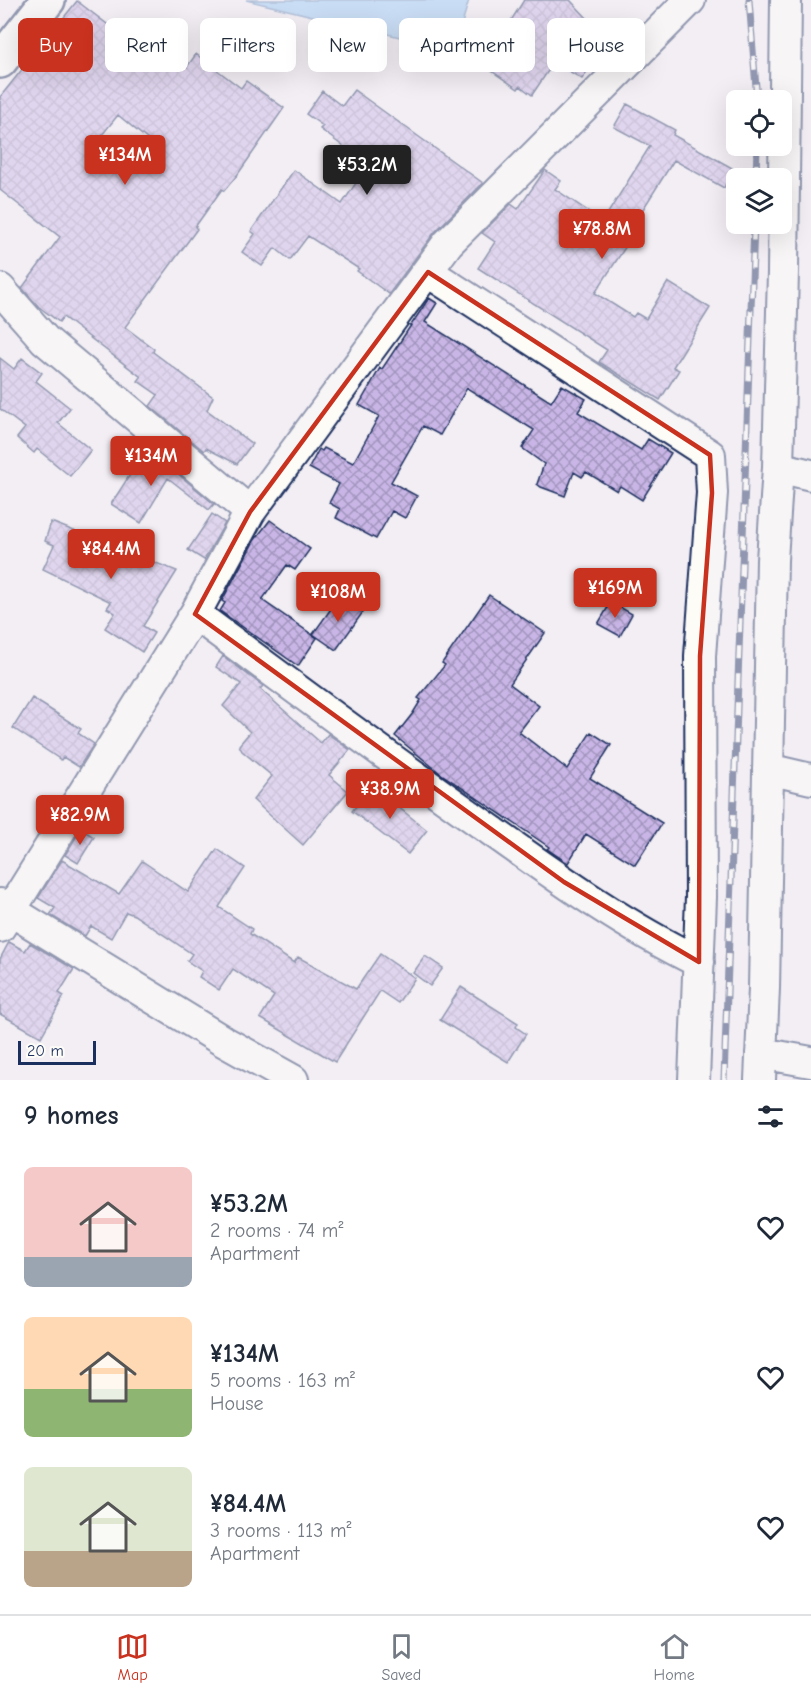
<!DOCTYPE html>
<meta charset="utf-8">
<style>
:root{--surface:#fff;--page:#f6f6f7;--text:#1f2937;--muted:#747a83;--line:#e0e1e3;--accent:#c8321e}
body{margin:0;font-family:"Comic Neue",sans-serif;background:var(--page);color:var(--text);height:100vh;display:flex;flex-direction:column;font-size:22px;white-space:nowrap}
*{box-sizing:border-box;margin:0}
p{font-size:20px;color:var(--muted)}
.icon{flex:none;width:33px;height:33px;fill:none;stroke:currentColor;stroke-width:2;stroke-linecap:round;stroke-linejoin:round}
.map{position:relative;height:1080px;overflow:hidden}
.details{display:flex;flex-direction:column;background:var(--surface);flex:1}
.details>*{flex:none}
.guide{position:absolute;left:18px;top:18px;width:776px;height:54px;display:flex;gap:12px}
.buttons{position:absolute;left:726px;top:90px;display:grid;gap:12px}
.buttons a{display:grid;place-items:center;width:66px;height:66px;border-radius:9px;background:var(--surface);box-shadow:0 6px 24px #0002;font-size:30px}
.scale{position:absolute;left:18px;bottom:15px;width:78px;box-sizing:border-box;padding-left:6px;border:3px solid #1b2f5e;border-top:0;font-size:16px;line-height:21px;white-space:nowrap;color:#1b2f5e;-webkit-text-stroke:4px #fdfcf7;paint-order:stroke}
.price{position:absolute;translate:-50% -51px;padding:0 14px;border-radius:6px;background:var(--accent);color:#fff;font-size:20px;line-height:39px;filter:drop-shadow(0 2px 3px #0008)}
.price::after{content:'';position:absolute;left:50%;top:36px;width:18px;height:14px;margin-left:-9px;background:inherit;clip-path:polygon(0 0,100% 0,50% 100%)}
.price.selected{background:#222;color:#fff}
ul{padding:0;list-style:none}
li{display:flex;align-items:center;gap:18px;height:150px;padding:0 24px}
li span{display:grid;place-items:center;flex:none;width:168px;height:120px;border-radius:9px;color:#555}
li>.icon{margin-inline-start:auto}
span .icon{width:72px;height:72px;fill:#fffc;stroke-width:1}
li b{font-size:26px}
h2{display:flex;justify-content:space-between;align-items:center;height:72px;padding:0 24px;font-size:26px}
.chip{padding:0 21px;border-radius:9px;background:var(--surface);box-shadow:0 6px 24px #0002;font-size:21px;line-height:54px}
.chip.selected{background:var(--accent);color:#fff}
.tab-bar{display:flex;justify-content:space-around;align-items:center;height:84px;border-top:2px solid var(--line);background:var(--surface);font-size:16px;color:var(--muted)}
.tab-bar a{display:grid;justify-items:center;gap:3px}
.tab-bar .selected{color:var(--accent)}
.map>svg:first-child{display:block}
.water{fill:#97c7f3;stroke:#658ab7;stroke-width:1.5}
.building{fill:url(#building-cross-hatch);stroke:#1b2f5e;stroke-width:1.5;fill-rule:evenodd}
.lines{fill:none;stroke-linecap:round;stroke-linejoin:round}
.street-casing{stroke:#1b2f5e;stroke-width:34}
.secondary-casing{stroke:#1b2f5e;stroke-width:38}
.street{stroke:#fdfcf7;stroke-width:30}
.secondary{stroke:#fdfcf7;stroke-width:33}
.rail-casing{stroke:#1b2f5e;stroke-width:7}
.rail{stroke:#fdfcf7;stroke-width:4.5;stroke-dasharray:14;stroke-linecap:butt}
.marked{fill:none;stroke:#c8321e;stroke-width:4.5;stroke-linejoin:round}
</style>
<div class="map">
<svg width="811" height="1080" viewBox="0 0 811 1080">
<defs>
<pattern id="building-cross-hatch" width="8" height="8" patternUnits="userSpaceOnUse" patternTransform="scale(1.5)"><rect width="8" height="8" fill="#c9b6e6"/><path d="M0 0l8 8M0 8l8-8" fill="none" stroke="#a294be"/></pattern>
</defs>
<rect width="100%" height="100%" fill="#f3eef4"/>
<filter id="ink" filterUnits="userSpaceOnUse"><feTurbulence type="fractalNoise" baseFrequency=".0167" numOctaves="2"/><feDisplacementMap in="SourceGraphic" scale="12" xChannelSelector="R" yChannelSelector="G"/><feConvolveMatrix kernelMatrix="1 2 1 2 8 2 1 2 1" color-interpolation-filters="sRGB"/></filter>
<g filter="url(#ink)">
<path class="water" d="M246,0H469L454,50Z"/>
<path class="building" d="M524,0H570L608,40L582,79L554,62L532,95L520,86L518,89L483,65Z
M77,1L111,27L116,21L141,41L145,36L187,67L196,54L241,88L246,81L284,108L238,174L224,191L222,189L195,227L197,229L125,327L154,349L153,352L213,397L207,410L252,444L237,464L206,448L204,451L150,406L158,395L138,381L141,377L63,317L59,322L39,307L22,288L60,237L0,190V97ZM118,115L148,140L126,171L93,146Z
M354,90L483,183L434,233L389,294L357,271L359,269L308,236L290,260L275,248L262,266L242,252L255,234L251,231L294,170L342,204L368,165L320,129L323,126L306,114L322,91L342,106Z
M627,104L675,130L673,135L734,169L724,188L674,160L633,225L638,228L595,293L633,317L636,313L646,319L668,282L710,308L673,367L679,370L660,400L599,362L607,350L478,268L495,242L482,233L511,204L518,209L545,170L561,181L555,189L603,221L650,146L614,127Z
M429,298L437,303L425,322L551,402L562,385L586,399L578,412L641,450L648,439L671,453L642,500L620,486L617,491L586,472L582,477L574,472L565,496L541,487L537,484L544,464L522,448L534,430L467,388L440,435L423,426L391,482L417,496L405,518L392,511L376,539L336,518L340,509L329,503L339,484L309,468L319,449L322,451L324,448L353,463L379,416L359,405L380,368L382,369Z
M0,358L14,369L22,358L42,373L36,381L70,408L58,423L91,450L70,476L37,449L34,453L17,438L25,428L0,409Z
M147,448L214,504L209,510L168,478L141,523L111,504Z
M212,514L225,523L204,560L188,550Z
M270,520L310,549L295,570L287,565L262,600L317,638L298,666L220,611L225,603L222,601L254,541Z
M51,522L177,571L143,626L154,633L142,652L105,628L115,613L107,608L111,602L43,569L54,545L45,541Z
M489,595L545,633L510,684L539,706L519,732L567,769L591,732L611,745L590,778L662,823L635,865L586,834L568,863L547,849L549,847L440,773L395,736L413,713L421,700L418,698L445,665L442,663Z
M340,596L363,612L336,650L313,634Z
M611,602L632,614L620,636L598,624Z
M223,656L263,686L260,689L321,743L328,734L350,750L329,775L348,791L303,845L253,800L272,776L242,751L239,745L250,732L223,706L241,684L216,667Z
M32,698L81,729L78,733L94,744L79,767L63,757L61,760L13,728Z
M372,786L427,830L408,854L352,811Z
M81,829L94,837L78,863L65,855Z
M217,849L245,868L219,907L252,929L250,934L294,963L298,957L356,989L380,954L415,978L398,1003L380,991L335,1062L260,1018L274,996L233,969L219,990L199,977L202,971L187,961L192,954L134,915L126,912L111,938L91,926L85,936L50,915L55,908L38,898L62,860L119,894L142,861L188,892Z
M9,942L25,951L30,943L74,969L59,993L64,996L41,1037L0,1014V959Z
M425,956L443,968L430,986L413,973Z
M461,987L518,1023L516,1027L526,1034L508,1062L440,1020Z"/>
<g class="lines">
<g class="street-casing">
<path id="street" d="M428,272L710,455L712,493L700,656L701,897L694,1080
M0,289L45,340L250,512
M778,467L811,475
M195,614C293,687 391,760 492,831C558,878 625,926 699,962
M768,769L811,779
M0,904L223,1041L293,1080
M0,927L195,614L250,512L448,243L690,0
M761,1053L811,1062
M760,1080L764,988L772,560L778,467L783,272L786,0"/>
</g>
<g class="secondary-casing">
<path id="secondary" d="M0,61L48,0"/>
</g>
<use href="#street" class="street"/>
<use href="#secondary" class="secondary"/>
<g class="rail-casing">
<path id="rail" d="M749,0L757,100
M756,178L757,146
M724,1080L754,224"/>
</g>
<use href="#rail" class="rail"/>
</g>
</g>
<path d="M0 0H811V1080H0ZM428,272L710,455L712,493L700,656L699,962L564,882L195,614L250,512Z" fill="#f3eef4" fill-opacity=".55" fill-rule="evenodd"/>
<path class="marked" d="M428,272L710,455L712,493L700,656L699,962L564,882L195,614L250,512Z"/>
</svg>
<div class="buttons">
<a><svg class="icon" aria-label="locate" viewBox="0 0 24 24"><circle cx="12" cy="12" r="6"/><path d="M12 2v4M12 18v4M2 12h4M18 12h4"/></svg></a>
<a><svg class="icon" aria-label="layers" viewBox="0 0 24 24"><path d="M12 4l9 5-9 5-9-5zM3 14l9 5 9-5"/></svg></a>
</div>
<div class="scale">20 m</div>
<b class="price" style="left:125px;top:186px">¥134M</b>
<b class="price selected" style="left:367px;top:196px">¥53.2M</b>
<b class="price" style="left:602px;top:260px">¥78.8M</b>
<b class="price" style="left:151px;top:487px">¥134M</b>
<b class="price" style="left:111px;top:580px">¥84.4M</b>
<b class="price" style="left:615px;top:619px">¥169M</b>
<b class="price" style="left:338px;top:623px">¥108M</b>
<b class="price" style="left:390px;top:820px">¥38.9M</b>
<b class="price" style="left:80px;top:846px">¥82.9M</b>
<div class="guide">
<a class="chip selected">Buy</a>
<a class="chip">Rent</a>
<a class="chip">Filters</a>
<a class="chip">New</a>
<a class="chip">Apartment</a>
<a class="chip">House</a>
</div>
</div>
<section class="details">
<h2>9 homes<svg class="icon" aria-label="filters" viewBox="0 0 24 24"><path d="M4 7h16M4 17h16"/><circle cx="9" cy="7" r="2"/><circle cx="15" cy="17" r="2"/></svg></h2>
<ul>
<li><span style="background:linear-gradient(#f6c9c9 75%,#9aa5b1 0)"><svg class="icon" aria-label="home" viewBox="0 0 24 24"><path d="M3 11l9-7 9 7M6 9v11h12V9"/></svg></span><div><b>¥53.2M</b><p>2 rooms · 74 m²</p><p>Apartment</p></div><svg class="icon" aria-label="heart" viewBox="0 0 24 24"><path d="M12 20l-8-8c-3-5 5-10 8-4 3-6 11-1 8 4z"/></svg></li>
<li><span style="background:linear-gradient(#ffd9b3 60%,#8fb573 0)"><svg class="icon" aria-label="home" viewBox="0 0 24 24"><path d="M3 11l9-7 9 7M6 9v11h12V9"/></svg></span><div><b>¥134M</b><p>5 rooms · 163 m²</p><p>House</p></div><svg class="icon" aria-label="heart" viewBox="0 0 24 24"><path d="M12 20l-8-8c-3-5 5-10 8-4 3-6 11-1 8 4z"/></svg></li>
<li><span style="background:linear-gradient(#dfe7d0 70%,#b9a48a 0)"><svg class="icon" aria-label="home" viewBox="0 0 24 24"><path d="M3 11l9-7 9 7M6 9v11h12V9"/></svg></span><div><b>¥84.4M</b><p>3 rooms · 113 m²</p><p>Apartment</p></div><svg class="icon" aria-label="heart" viewBox="0 0 24 24"><path d="M12 20l-8-8c-3-5 5-10 8-4 3-6 11-1 8 4z"/></svg></li>
</ul>
</section>
<nav class="tab-bar">
<a class="selected"><svg class="icon" aria-label="map" viewBox="0 0 24 24"><path d="M3 6l6-2 6 2 6-2v14l-6 2-6-2-6 2zM9 4v14M15 6v14"/></svg>Map</a>
<a><svg class="icon" aria-label="saved" viewBox="0 0 24 24"><path d="M7 4h10v16l-5-4-5 4z"/></svg>Saved</a>
<a><svg class="icon" aria-label="home" viewBox="0 0 24 24"><path d="M3 11l9-7 9 7M6 9v11h12V9"/></svg>Home</a>
</nav>
